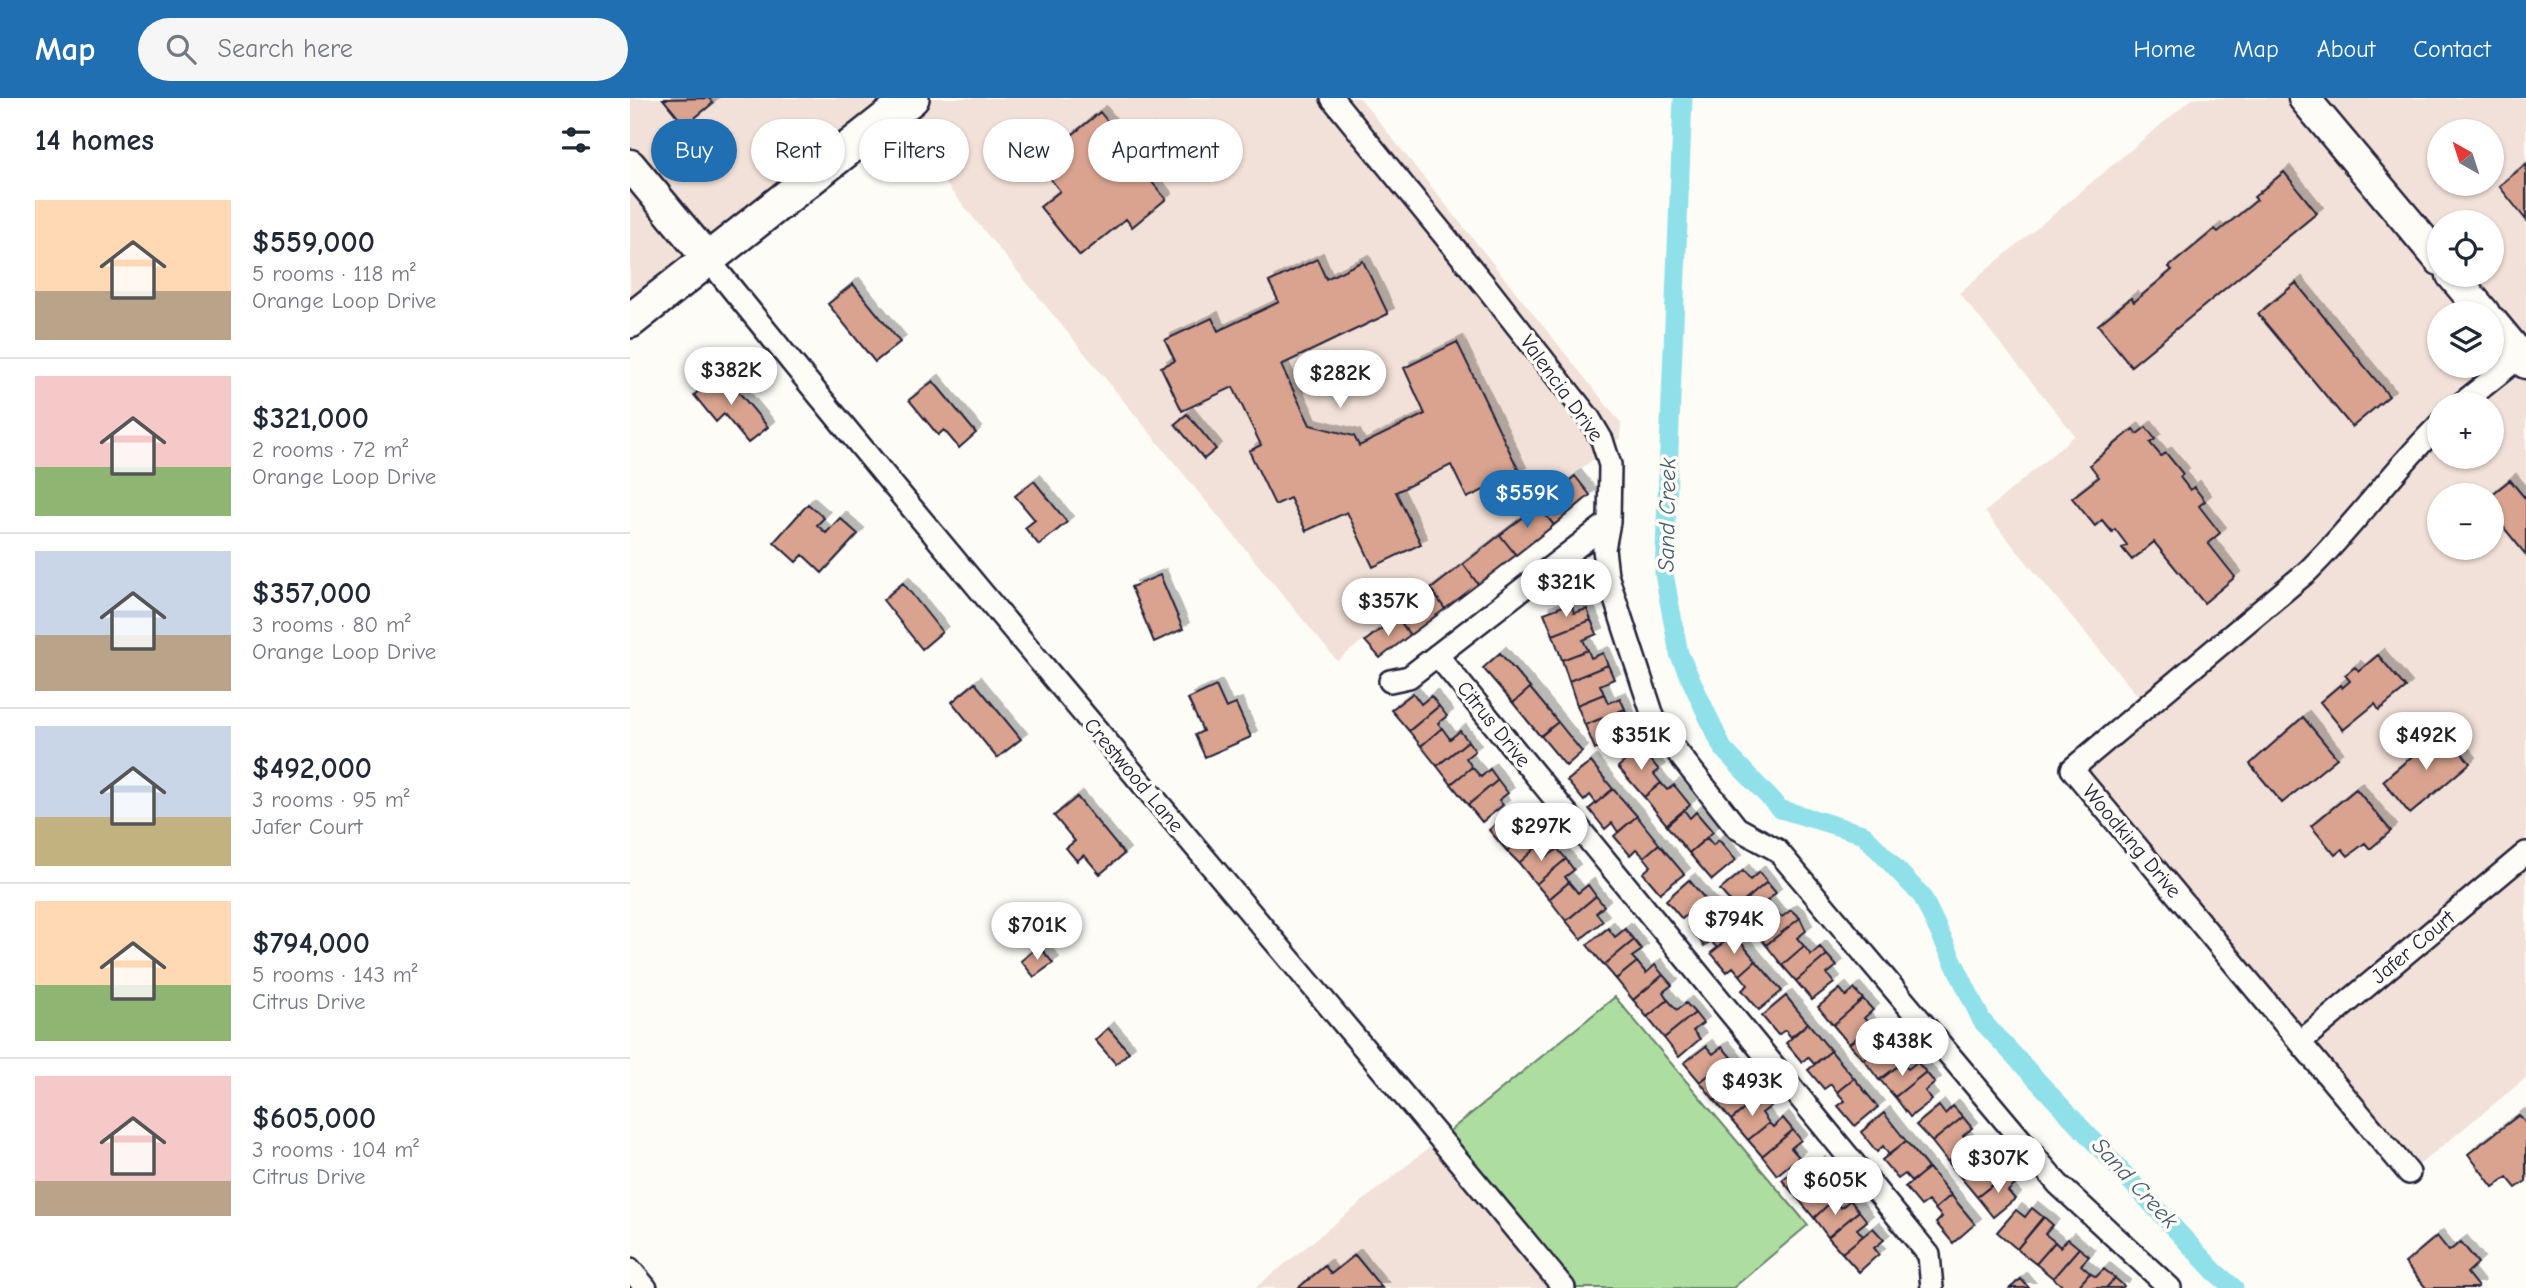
<!DOCTYPE html>
<meta charset="utf-8">
<style>
:root{--surface:#fff;--page:#f6f6f7;--text:#1f2937;--muted:#747a83;--line:#e0e1e3;--accent:#1f6fb2}
body{margin:0;font-family:"Comic Neue",sans-serif;background:var(--page);color:var(--text);height:100vh;display:flex;flex-direction:column;font-size:26px;white-space:nowrap}
*{box-sizing:border-box;margin:0}
p{font-size:23px;color:var(--muted)}
.icon{flex:none;width:38px;height:38px;fill:none;stroke:currentColor;stroke-width:2;stroke-linecap:round;stroke-linejoin:round}
.map{position:relative;flex:1;overflow:hidden}
.drawer{display:flex;flex-direction:column;background:var(--surface);width:630px}
.drawer>*{flex:none}
.guide{position:absolute;left:21px;top:21px;width:665px;height:63px;display:flex;gap:14px}
.needle{width:46px;rotate:321deg}
.fabs{position:absolute;left:1797px;top:21px;display:grid;gap:14px}
.fabs a{display:grid;place-items:center;width:77px;height:77px;border-radius:50%;background:var(--surface);box-shadow:0 2px 5px #0004;font-size:35px}
.price{position:absolute;translate:-50% -60px;padding:0 16px;border-radius:24px;background:#fff;color:#222;font-size:23px;line-height:46px;filter:drop-shadow(0 2px 4px #0008)}
.price::after{content:'';position:absolute;left:50%;top:42px;width:21px;height:16px;margin-left:-10px;background:inherit;clip-path:polygon(0 0,100% 0,50% 100%)}
.price.current{background:var(--accent);color:#fff}
ul{padding:0;list-style:none}
li{display:flex;align-items:center;gap:21px;height:175px;padding:0 35px}
li+li{border-top:2px solid var(--line)}
li span{display:grid;place-items:center;flex:none;width:196px;height:140px;border-radius:0px;color:#555}
li>.icon{margin-inline-start:auto}
span .icon{width:84px;height:84px;fill:#fffc;stroke-width:1}
li b{font-size:30px}
h2{display:flex;justify-content:space-between;align-items:center;height:84px;padding:0 35px;font-size:30px}
.tag{padding:0 24px;border-radius:32px;background:var(--surface);box-shadow:0 2px 5px #0004;font-size:24px;line-height:63px}
.tag.current{background:var(--accent);color:#fff}
header{display:flex;align-items:center;gap:42px;box-sizing:border-box;height:98px;padding:0 35px;background:var(--accent);color:#fff}
header strong{font-size:33px}
nav{display:flex;gap:38px;margin-inline-start:auto;font-size:24px}
.search{width:490px;height:63px;background:var(--page);display:flex;align-items:center;gap:18px;box-sizing:border-box;padding:0 24px;border-radius:38px;color:var(--muted);font-size:26px}
main{display:flex;flex:1;min-height:0}
.map>svg:first-child{display:block}
.built{fill:#f2e1d8;fill-rule:evenodd}
.green{fill:#adde9f;stroke:#68806d;stroke-width:2}
.lines{fill:none;stroke-linecap:round;stroke-linejoin:round}
.canal{stroke:#8fe0e9;stroke-width:19}
.building{fill:#d9a38f;stroke:#22223b;stroke-width:2;filter:url(#shadow)}
.minor-casing{stroke:#22223b;stroke-width:26}
.secondary-casing{stroke:#22223b;stroke-width:35}
.primary-casing{stroke:#22223b;stroke-width:38}
.minor{stroke:#fdfcf7;stroke-width:21}
.secondary{stroke:#fdfcf7;stroke-width:30}
.primary{stroke:#fdfcf7;stroke-width:33}
.labels{text-anchor:middle;dominant-baseline:central;stroke-width:7;stroke-linejoin:round;paint-order:stroke}
.street-label{font-size:21px;fill:#22223b;stroke:#fdfcf7}
.water-label{font-size:23px;font-style:italic;fill:#435b6f;stroke:#fdfcf7}
</style>
<header>
<strong>Map</strong>
<div class="search"><svg class="icon" aria-label="search" viewBox="0 0 24 24"><circle cx="10" cy="10" r="6"/><path d="M15 15l6 6"/></svg>Search here</div>
<nav><a>Home</a><a>Map</a><a>About</a><a>Contact</a></nav>
</header>
<main>
<section class="drawer">
<h2>14 homes<svg class="icon" aria-label="filters" viewBox="0 0 24 24"><path d="M4 7h16M4 17h16"/><circle cx="9" cy="7" r="2"/><circle cx="15" cy="17" r="2"/></svg></h2>
<ul>
<li><span style="background:linear-gradient(#ffd9b3 65%,#b9a48a 0)"><svg class="icon" aria-label="home" viewBox="0 0 24 24"><path d="M3 11l9-7 9 7M6 9v11h12V9"/></svg></span><div><b>$559,000</b><p>5 rooms · 118 m²</p><p>Orange Loop Drive</p></div></li>
<li><span style="background:linear-gradient(#f6c9c9 65%,#8fb573 0)"><svg class="icon" aria-label="home" viewBox="0 0 24 24"><path d="M3 11l9-7 9 7M6 9v11h12V9"/></svg></span><div><b>$321,000</b><p>2 rooms · 72 m²</p><p>Orange Loop Drive</p></div></li>
<li><span style="background:linear-gradient(#c9d6e8 60%,#b9a48a 0)"><svg class="icon" aria-label="home" viewBox="0 0 24 24"><path d="M3 11l9-7 9 7M6 9v11h12V9"/></svg></span><div><b>$357,000</b><p>3 rooms · 80 m²</p><p>Orange Loop Drive</p></div></li>
<li><span style="background:linear-gradient(#c9d6e8 65%,#c2b280 0)"><svg class="icon" aria-label="home" viewBox="0 0 24 24"><path d="M3 11l9-7 9 7M6 9v11h12V9"/></svg></span><div><b>$492,000</b><p>3 rooms · 95 m²</p><p>Jafer Court</p></div></li>
<li><span style="background:linear-gradient(#ffd9b3 60%,#8fb573 0)"><svg class="icon" aria-label="home" viewBox="0 0 24 24"><path d="M3 11l9-7 9 7M6 9v11h12V9"/></svg></span><div><b>$794,000</b><p>5 rooms · 143 m²</p><p>Citrus Drive</p></div></li>
<li><span style="background:linear-gradient(#f6c9c9 75%,#b9a48a 0)"><svg class="icon" aria-label="home" viewBox="0 0 24 24"><path d="M3 11l9-7 9 7M6 9v11h12V9"/></svg></span><div><b>$605,000</b><p>3 rooms · 104 m²</p><p>Citrus Drive</p></div></li>
</ul>
</section>
<div class="map">
<svg width="1896" height="1190" viewBox="0 0 1896 1190">
<defs>
<filter id="shadow"><feDropShadow dx="6" dy="-6" stdDeviation="0" flood-color="#0004"/></filter>
</defs>
<rect width="100%" height="100%" fill="#fdfcf7"/>
<filter id="ink" filterUnits="userSpaceOnUse"><feTurbulence type="fractalNoise" baseFrequency=".0143" numOctaves="2"/><feDisplacementMap in="SourceGraphic" scale="14" xChannelSelector="R" yChannelSelector="G"/><feConvolveMatrix kernelMatrix="1 2 1 2 8 2 1 2 1" color-interpolation-filters="sRGB"/></filter>
<g filter="url(#ink)">
<path class="built" d="M0,0H730L991,325L990,340L707,563L260,18L0,223Z
M1563,0H1896V980L1779,1075L1442,671L1516,608L1355,414L1445,337L1329,195ZM1810,33H1862V86H1810ZM1810,124H1862V177H1810ZM1810,215H1862V268H1810ZM1810,306H1862V359H1810ZM1810,397H1862V450H1810Z
M811,1040L934,1190H625Z"/>
<path class="green" d="M985,899L1178,1127L1103,1190H934L811,1040Z"/>
<g class="lines">
<path class="canal" d="M1053,0L1034,476L1049,556L1093,651L1150,711L1233,736L1292,798L1352,923L1585,1174L1604,1190"/>
</g>
<path class="building" d="M79,0L83,5L55,28L33,1Z
M470,14L498,49L518,32L540,58L516,77L536,101L502,129L496,121L450,158L410,109L430,93L408,65Z
M1896,66V122L1869,88Z
M1654,74L1687,115L1501,268L1468,227L1501,200L1504,204L1542,172L1539,169L1585,131L1588,134L1627,102L1624,99Z
M687,161L696,181L733,163L758,216L651,267L680,327L724,338L729,348L795,316L774,270L827,244L890,375L837,400L821,367L766,394L791,446L743,469L717,414L676,433L660,400L645,407L619,353L631,347L603,289L552,313L531,269L545,263L535,242L582,220L588,233L649,204L639,184Z
M1666,185L1759,298L1722,329L1628,216Z
M223,186L270,244L245,264L198,206Z
M92,274L138,329L118,345L94,316L86,324L64,297Z
M303,283L346,335L329,350L314,332L308,337L279,302Z
M557,316L586,351L574,361L545,326Z
M1516,329L1525,341L1520,345L1531,358L1536,355L1553,376L1550,379L1560,392L1564,389L1575,403L1569,408L1590,435L1578,445L1605,479L1574,505L1524,444L1502,462L1492,450L1497,447L1485,431L1482,434L1472,422L1465,428L1442,400L1469,379L1460,367L1503,331L1507,336Z
M945,378L960,397L924,427L908,408Z
M1880,382L1894,399L1896,397V457L1862,415L1861,397Z
M404,383L437,424L409,447L395,430L405,422L385,398Z
M178,406L194,420L187,427L196,435L210,420L228,436L192,475L173,457L166,464L144,444Z
M908,408L924,427L886,457L870,437Z
M870,437L886,457L848,486L833,466Z
M833,466L848,486L815,511L801,491Z
M530,477L553,531L524,544L501,489Z
M273,485L312,534L292,551L253,502Z
M801,491L815,511L780,537L767,519Z
M941,505L944,515L957,511L961,522L923,537L914,515Z
M767,519L780,537L750,560L735,543Z
M961,522L967,536L953,542L958,552L932,562L923,537Z
M958,552L961,560L973,555L978,567L939,583L932,562Z
M870,555L900,590L883,605L853,570Z
M1748,557L1776,590L1749,612L1745,606L1713,632L1690,604L1710,587L1712,590L1720,583L1715,577L1725,569L1729,573Z
M978,567L984,581L970,587L974,596L947,607L939,583Z
M345,585L391,641L367,660L322,604Z
M586,588L596,610L606,606L621,639L575,659L565,637L573,633L558,601Z
M900,590L928,624L910,638L883,605Z
M783,595L791,606L801,598L809,608L779,633L761,612Z
M974,596L978,605L990,600L995,611L955,627L947,607Z
M809,608L817,618L808,625L812,630L791,648L779,633Z
M995,611L1000,625L987,631L991,641L965,651L955,627Z
M1673,619L1707,660L1652,705L1620,666Z
M928,624L952,654L936,668L911,638Z
M812,630L820,641L830,633L838,643L807,668L791,648Z
M1813,632L1840,665L1780,716L1753,683Z
M838,643L845,653L836,660L842,669L821,686L807,668Z
M1011,650L1029,672L1024,676L1031,685L1014,699L988,669Z
M961,664L983,691L966,705L960,697L954,703L937,683Z
M842,669L851,679L860,671L868,682L838,707L821,686Z
M868,682L878,695L869,702L873,707L852,724L838,707Z
M1031,685L1037,692L1044,687L1060,707L1037,727L1014,699Z
M983,691L1007,718L988,734L982,725L975,731L959,711Z
M1726,691L1761,733L1740,751L1735,745L1718,758L1712,751L1705,757L1681,728Z
M447,699L494,756L470,776L454,757L447,763L436,750L445,743L424,718Z
M1054,712L1060,720L1066,714L1083,734L1059,755L1036,727Z
M880,713L888,722L897,714L908,726L877,753L859,732Z
M1007,718L1029,746L1014,759L1006,751L1000,757L984,738Z
M908,726L914,736L906,743L909,747L889,765L877,753Z
M1077,740L1083,747L1089,742L1106,762L1082,782L1059,755Z
M1029,746L1054,776L1030,795L1013,775L1021,768L1014,759Z
M909,747L918,758L928,751L936,761L906,786L889,765Z
M936,761L944,772L935,779L939,784L919,801L906,786Z
M1113,773L1120,782L1129,774L1137,784L1106,810L1090,792Z
M1059,782L1082,809L1065,823L1059,815L1052,821L1036,802Z
M939,784L948,795L958,787L966,798L936,823L919,801Z
M1137,784L1146,795L1137,803L1144,812L1122,829L1106,810Z
M966,798L974,808L966,815L973,823L951,841L936,823Z
M1082,810L1104,836L1087,850L1081,843L1074,848L1059,829Z
M1144,812L1152,819L1161,812L1170,820L1136,847L1122,829Z
M1170,820L1176,833L1167,840L1174,848L1152,867L1136,847Z
M978,830L985,839L995,831L1004,842L974,867L957,847Z
M1104,836L1126,863L1110,877L1103,869L1097,874L1081,855Z
M1004,842L1012,852L1002,859L1007,864L986,881L974,867Z
M409,848L423,865L404,879L391,863Z
M1174,848L1181,857L1190,849L1197,857L1166,883L1152,867Z
M1197,857L1207,868L1197,876L1204,885L1182,902L1166,883Z
M1126,863L1152,893L1129,912L1112,892L1118,887L1110,877Z
M1007,864L1016,875L1025,867L1033,877L1003,902L986,881Z
M1033,877L1042,887L1033,894L1038,902L1017,919L1003,902Z
M1210,891L1216,898L1224,891L1233,901L1203,927L1188,909Z
M1156,898L1178,925L1161,939L1155,932L1148,937L1132,918Z
M1233,901L1243,912L1234,920L1241,928L1219,946L1203,927Z
M1038,902L1047,912L1056,905L1065,915L1034,940L1017,919Z
M1065,915L1073,925L1063,933L1070,941L1049,959L1034,940Z
M1178,925L1201,953L1184,966L1178,959L1172,964L1156,945Z
M1256,927L1265,937L1234,962L1219,946L1241,928L1247,936Z
M478,930L499,954L486,966L465,942Z
M1265,937L1274,948L1264,956L1272,965L1249,982L1234,962Z
M1076,948L1083,956L1092,949L1101,959L1070,984L1054,965Z
M1201,953L1224,980L1207,994L1201,986L1194,991L1178,972Z
M1101,959L1109,969L1099,977L1106,985L1085,1003L1070,984Z
M1287,964L1296,974L1265,999L1250,982L1272,965L1278,971Z
M1296,974L1305,985L1295,993L1302,1002L1280,1019L1265,999Z
M1224,980L1248,1009L1225,1028L1208,1008L1215,1003L1207,994Z
M1107,985L1114,994L1123,986L1132,996L1101,1022L1085,1003Z
M1132,996L1141,1008L1132,1015L1139,1025L1118,1042L1101,1022Z
M1309,1008L1315,1016L1323,1008L1333,1019L1302,1044L1286,1027Z
M1254,1015L1276,1043L1259,1057L1253,1048L1247,1054L1231,1034Z
M1889,1017L1896,1026V1083L1886,1090L1877,1079L1863,1089L1838,1056Z
M1333,1019L1342,1030L1333,1038L1340,1045L1318,1064L1302,1044Z
M1153,1020L1163,1032L1132,1058L1118,1042L1139,1025L1143,1029Z
M1163,1032L1171,1042L1161,1050L1169,1059L1147,1077L1132,1058Z
M1276,1043L1298,1070L1282,1084L1275,1076L1268,1081L1252,1062Z
M1340,1045L1346,1053L1355,1045L1363,1056L1332,1081L1318,1064Z
M1363,1056L1372,1067L1363,1075L1369,1082L1347,1099L1332,1081Z
M1172,1065L1179,1073L1189,1065L1199,1077L1169,1102L1152,1082Z
M1299,1070L1321,1097L1305,1111L1298,1103L1291,1108L1275,1089Z
M1379,1074L1387,1085L1378,1093L1385,1101L1363,1119L1347,1099Z
M1199,1077L1208,1087L1198,1095L1203,1102L1184,1120L1169,1102Z
M1321,1097L1345,1126L1323,1145L1306,1125L1312,1119L1305,1111Z
M1203,1102L1211,1110L1220,1102L1229,1113L1198,1139L1184,1120Z
M1402,1110L1413,1119L1387,1151L1367,1134L1386,1112L1395,1119Z
M1229,1113L1237,1123L1227,1131L1233,1138L1212,1155L1198,1139Z
M1414,1119L1423,1127L1415,1136L1425,1144L1406,1166L1387,1151Z
M1243,1130L1254,1142L1244,1150L1249,1156L1229,1174L1212,1155Z
M1807,1138L1819,1153L1831,1144L1848,1165L1837,1175L1848,1189L1846,1190H1796L1775,1165Z
M1438,1141L1449,1150L1423,1180L1406,1166L1425,1144L1430,1149Z
M1449,1150L1459,1158L1451,1167L1460,1175L1447,1190H1435L1423,1180Z
M725,1157L752,1190H668L695,1168L701,1176Z
M1474,1171L1485,1180L1476,1190H1447L1460,1175L1466,1179Z
M1485,1180L1494,1188L1492,1190H1476Z
M1391,1181L1399,1190H1380Z"/>
<g class="lines">
<g class="minor-casing">
<path id="minor" d="M702,0L858,191L959,320L972,342L980,367L979,424L974,451L977,477L1026,627L1107,730L1147,752L1428,1086L1540,1190
M78,161C358,508 650,846 934,1190
M1831,306L1891,258
M807,557L1299,1157L1302,1190
M760,583L779,579L979,424
M1670,944L1896,755
M1779,1075L1442,671L1678,473C1725,427 1763,372 1810,326
M0,1171L16,1190"/>
</g>
<g class="secondary-casing">
<path id="secondary" d="M1674,0L1810,162
M0,67L78,161
M1822,177L1854,215
M1862,224L1896,265"/>
</g>
<g class="primary-casing">
<path id="primary" d="M0,223L282,0"/>
</g>
<use href="#minor" class="minor"/>
<use href="#secondary" class="secondary"/>
<use href="#primary" class="primary"/>
</g>
</g>
<g class="labels">
<g class="street-label">
<text transform="translate(932 290) rotate(54)">Valencia Drive</text>
<text transform="translate(864 626) rotate(51)">Citrus Drive</text>
<text transform="translate(504 677) rotate(50)">Crestwood Lane</text>
<text transform="translate(1502 743) rotate(50)">Woodking Drive</text>
<text transform="translate(1783 849) rotate(-40)">Jafer Court</text>
</g>
<g class="water-label">
<text transform="translate(1037 417) rotate(-89)">Sand Creek</text>
<text transform="translate(1505 1085) rotate(47)">Sand Creek</text>
</g>
</g>
</svg>
<div class="fabs">
<a><svg class="needle" viewBox="-14 -14 28 28"><path d="M0-13l5 13h-10z" fill="#e53935"/><path d="M0 13l5-13h-10z" fill="#747a83"/></svg></a>
<a><svg class="icon" aria-label="locate" viewBox="0 0 24 24"><circle cx="12" cy="12" r="6"/><path d="M12 2v4M12 18v4M2 12h4M18 12h4"/></svg></a>
<a><svg class="icon" aria-label="layers" viewBox="0 0 24 24"><path d="M12 4l9 5-9 5-9-5zM3 14l9 5 9-5"/></svg></a>
<a>+</a>
<a>−</a>
</div>
<b class="price" style="left:101px;top:309px">$382K</b>
<b class="price" style="left:710px;top:312px">$282K</b>
<b class="price current" style="left:897px;top:432px">$559K</b>
<b class="price" style="left:936px;top:521px">$321K</b>
<b class="price" style="left:758px;top:540px">$357K</b>
<b class="price" style="left:1011px;top:674px">$351K</b>
<b class="price" style="left:1796px;top:674px">$492K</b>
<b class="price" style="left:911px;top:765px">$297K</b>
<b class="price" style="left:1104px;top:858px">$794K</b>
<b class="price" style="left:407px;top:864px">$701K</b>
<b class="price" style="left:1272px;top:980px">$438K</b>
<b class="price" style="left:1122px;top:1020px">$493K</b>
<b class="price" style="left:1368px;top:1097px">$307K</b>
<b class="price" style="left:1205px;top:1119px">$605K</b>
<div class="guide">
<a class="tag current">Buy</a>
<a class="tag">Rent</a>
<a class="tag">Filters</a>
<a class="tag">New</a>
<a class="tag">Apartment</a>
</div>
</div>
</main>
